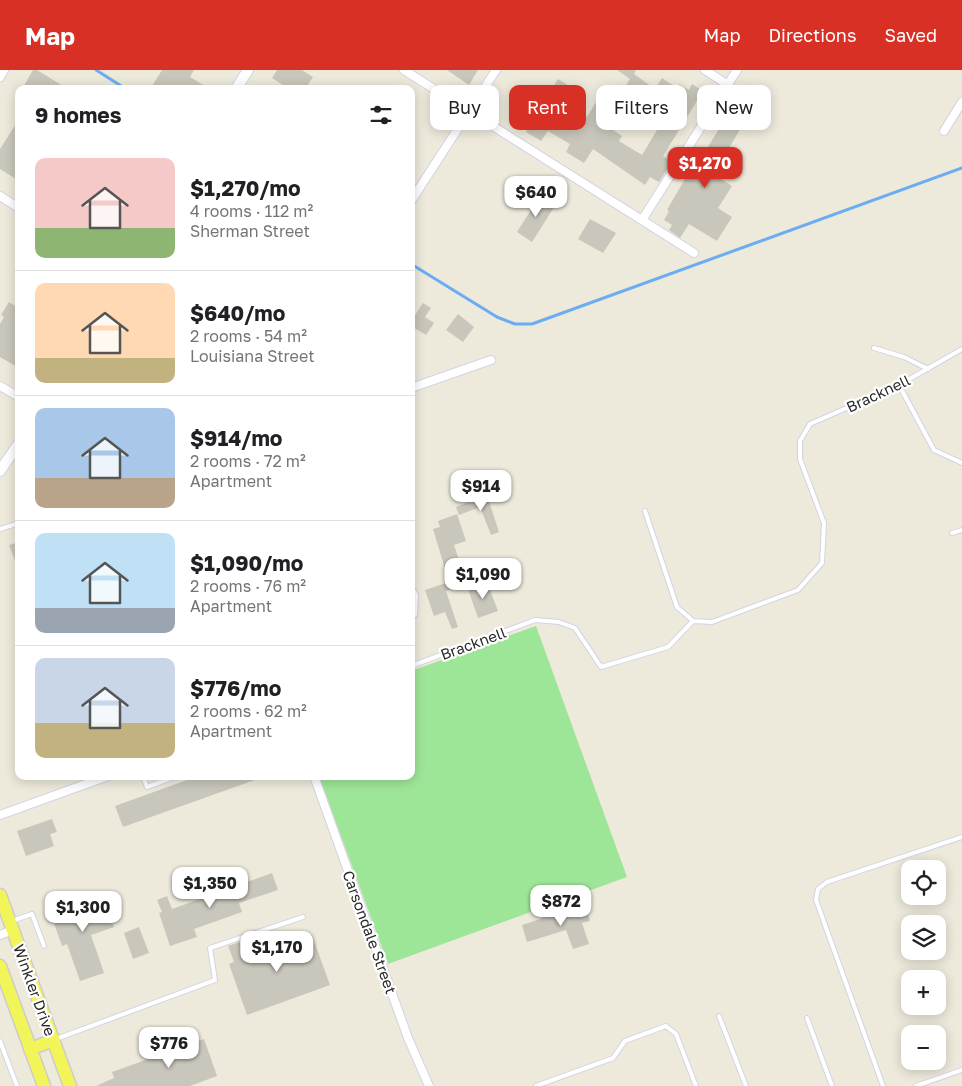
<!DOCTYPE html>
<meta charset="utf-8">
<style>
:root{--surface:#fff;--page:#f2f2f2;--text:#202124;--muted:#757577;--line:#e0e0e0;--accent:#d93025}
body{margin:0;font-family:"Golos Text",sans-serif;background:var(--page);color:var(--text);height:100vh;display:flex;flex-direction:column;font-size:19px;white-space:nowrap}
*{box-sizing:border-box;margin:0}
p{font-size:16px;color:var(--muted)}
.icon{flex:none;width:28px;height:28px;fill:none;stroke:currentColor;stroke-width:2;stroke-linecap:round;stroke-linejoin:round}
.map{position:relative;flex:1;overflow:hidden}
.details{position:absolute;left:15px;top:15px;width:400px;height:695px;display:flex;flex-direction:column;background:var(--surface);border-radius:10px;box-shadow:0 2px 12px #0003}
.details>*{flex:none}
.top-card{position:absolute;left:430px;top:15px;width:456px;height:45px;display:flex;gap:10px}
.fabs{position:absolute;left:901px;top:790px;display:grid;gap:10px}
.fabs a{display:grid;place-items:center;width:45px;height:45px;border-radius:10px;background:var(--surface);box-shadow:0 2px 12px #0003;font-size:25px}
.price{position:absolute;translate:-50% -42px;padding:0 11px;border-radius:10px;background:#fff;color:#222;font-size:16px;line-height:32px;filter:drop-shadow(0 1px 2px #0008)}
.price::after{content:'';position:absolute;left:50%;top:30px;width:15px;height:11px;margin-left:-8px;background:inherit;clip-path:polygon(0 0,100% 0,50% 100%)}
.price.active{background:var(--accent);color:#fff}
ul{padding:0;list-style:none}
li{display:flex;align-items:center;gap:15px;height:125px;padding:0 20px}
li+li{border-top:1px solid var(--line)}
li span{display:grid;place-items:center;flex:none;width:140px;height:100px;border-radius:10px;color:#555}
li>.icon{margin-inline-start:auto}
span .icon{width:60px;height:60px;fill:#fffc;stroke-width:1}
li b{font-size:21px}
h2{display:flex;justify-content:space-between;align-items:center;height:60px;padding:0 20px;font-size:21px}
.pill{padding:0 18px;border-radius:10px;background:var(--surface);box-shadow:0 2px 12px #0003;font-size:18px;line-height:45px}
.pill.active{background:var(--accent);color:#fff}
header{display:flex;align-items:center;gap:30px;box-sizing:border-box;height:70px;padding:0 25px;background:var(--accent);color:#fff}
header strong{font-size:24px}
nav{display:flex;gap:28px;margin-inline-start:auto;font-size:18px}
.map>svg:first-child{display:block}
.green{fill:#9ee697}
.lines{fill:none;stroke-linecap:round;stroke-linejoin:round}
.stream{stroke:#6cacf3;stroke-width:3}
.building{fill:#c9c7bb}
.service-casing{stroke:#d3d2e4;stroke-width:6}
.minor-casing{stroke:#d3d2e4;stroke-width:10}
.tertiary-casing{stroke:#d3d2e4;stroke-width:12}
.primary-casing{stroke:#ccc;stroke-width:15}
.service{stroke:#fff;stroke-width:4}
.minor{stroke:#fff;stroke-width:8}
.tertiary{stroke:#fff;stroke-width:10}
.primary{stroke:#f2f559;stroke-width:12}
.labels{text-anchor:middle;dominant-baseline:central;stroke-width:4.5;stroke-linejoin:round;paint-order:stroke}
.street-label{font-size:15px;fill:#2b2b2b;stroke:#fff}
</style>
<header>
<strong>Map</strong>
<nav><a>Map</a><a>Directions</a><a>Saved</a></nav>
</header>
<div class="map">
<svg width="962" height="1016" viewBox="0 0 962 1016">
<rect width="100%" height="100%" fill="#edeadc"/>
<path class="green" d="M536,556L627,807L388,894L319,706H411V601Z"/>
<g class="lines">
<path class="stream" d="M96,0L126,19
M411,194L497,247L515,254H532L962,98"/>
</g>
<path class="building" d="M33,0H37L68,19H22Z
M162,0H194L190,7L210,19H156L152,16Z
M277,0H302L313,7L305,19H289L272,8Z
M447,0H478L469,15Z
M617,0H636L634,4L655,19L662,8L677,18L679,14L689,20L692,14L703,21L663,86L672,92L659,112L650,107L645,115L593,79L584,93L566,82L570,74L548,61L541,71L526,62L533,51L517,39L528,23L543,33L558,9L574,19L555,49L569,57L578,42L587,47L596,32L614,44L607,56L622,66L619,71L642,85L657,60L652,56L664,37L645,26L643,28L639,25L628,41L622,37L630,26L622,21L630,9Z
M728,44L744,53L713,104L732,116L718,138L732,147L717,171L689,154L680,168L669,160L672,155L664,150L669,141L667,140L694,93L697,95Z
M19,49V111L0,99V79Z
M541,124L556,134L532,172L517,162Z
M590,149L616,163L603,183L578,169Z
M9,232L17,237L15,240L19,242V298L0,287V254L4,247L1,245Z
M423,233L431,238L425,247L434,253L426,265L411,256V251Z
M458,244L474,257L463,272L446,260Z
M487,425L499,462L491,465L480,437L459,445L456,437Z
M457,444L466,471L454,475L461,496L465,495L471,512L446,521L458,557L452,559L445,542L434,546L425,520L449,512L433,459L440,457L438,451Z
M19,472V498H18L9,475Z
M487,512L498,541L478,548L468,519Z
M198,706L263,707L123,757L115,736Z
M52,749L57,762L50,764L54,776L26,786L17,761Z
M272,803L278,820L239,833L242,842L194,859L197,867L170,876L159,843L162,842L157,830L167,826L172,839Z
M101,823L114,857L91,865L104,903L80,911L67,874L62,876L50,842Z
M577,837H586L590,851L582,853L589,874L573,879L566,860L527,872L522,855Z
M139,857L149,883L133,889L124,863Z
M312,865L330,915L247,945L229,894L234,892L228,876L248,869L254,885Z
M204,969L217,1006L190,1016H96L114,1008L112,1002Z"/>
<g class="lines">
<g class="service-casing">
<path id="service" d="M874,278L904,287L928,299
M899,315L934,380L962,393
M645,441L677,537L693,551
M0,459L19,453
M952,463L962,460
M411,516L416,525L415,545L411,548
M411,596L535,550L559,552L575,558L601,597L668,577L693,551L712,552L798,520L822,493L824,453L800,389V371L810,354L899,315L962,279
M143,706L147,717L177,706
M12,851L32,844L44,876
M719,946L746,1016
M807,948L832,1016
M56,969L215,910L210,878L303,847
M0,971L17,1016
M536,1016L613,988L625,971L666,956L676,964L696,1016
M883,1016L816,830L818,819L827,812L962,767
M916,1016L962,1000"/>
</g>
<g class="minor-casing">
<path id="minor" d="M404,0L694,183
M705,0L728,15
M0,7L4,0
M944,61L962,32
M0,126L19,138
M411,131L496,0
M642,150L737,0
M0,316L19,327
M411,318L491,290
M314,706L408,968L429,1016
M0,745L108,706
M0,865L13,860"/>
</g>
<g class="tertiary-casing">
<path id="tertiary" d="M236,19L248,0
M0,401L19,373"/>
</g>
<g class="primary-casing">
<path id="primary" d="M0,825L70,1016
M0,896L44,1016
M30,979L54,970"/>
</g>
<use href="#service" class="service"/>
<use href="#minor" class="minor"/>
<use href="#tertiary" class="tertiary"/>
<use href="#primary" class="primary"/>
</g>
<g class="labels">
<g class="street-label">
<text transform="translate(878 323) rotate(-25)">Bracknell</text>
<text transform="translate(473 573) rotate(-20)">Bracknell</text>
<text transform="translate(370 862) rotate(70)">Carsondale Street</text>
<text transform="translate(35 920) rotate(70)">Winkler Drive</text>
</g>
</g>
</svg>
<div class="fabs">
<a><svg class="icon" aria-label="locate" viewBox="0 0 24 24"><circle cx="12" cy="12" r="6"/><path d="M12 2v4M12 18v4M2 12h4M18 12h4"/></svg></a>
<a><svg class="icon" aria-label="layers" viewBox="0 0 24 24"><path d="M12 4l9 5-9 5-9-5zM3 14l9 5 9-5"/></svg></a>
<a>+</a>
<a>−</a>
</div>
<b class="price active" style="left:705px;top:119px">$1,270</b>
<b class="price" style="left:536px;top:148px">$640</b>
<b class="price" style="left:481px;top:442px">$914</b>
<b class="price" style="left:483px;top:530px">$1,090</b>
<b class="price" style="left:210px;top:839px">$1,350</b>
<b class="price" style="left:561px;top:857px">$872</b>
<b class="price" style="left:83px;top:863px">$1,300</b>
<b class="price" style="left:277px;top:903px">$1,170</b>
<b class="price" style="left:169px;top:999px">$776</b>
<div class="top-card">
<a class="pill">Buy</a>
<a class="pill active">Rent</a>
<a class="pill">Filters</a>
<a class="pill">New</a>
</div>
<section class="details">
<h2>9 homes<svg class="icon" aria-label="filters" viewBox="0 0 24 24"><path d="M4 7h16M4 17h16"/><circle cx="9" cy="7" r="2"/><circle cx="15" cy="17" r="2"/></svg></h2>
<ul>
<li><span style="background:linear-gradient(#f6c9c9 70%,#8fb573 0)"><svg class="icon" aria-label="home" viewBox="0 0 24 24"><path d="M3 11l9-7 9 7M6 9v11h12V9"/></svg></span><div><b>$1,270/mo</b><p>4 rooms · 112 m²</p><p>Sherman Street</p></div></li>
<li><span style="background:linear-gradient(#ffd9b3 75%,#c2b280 0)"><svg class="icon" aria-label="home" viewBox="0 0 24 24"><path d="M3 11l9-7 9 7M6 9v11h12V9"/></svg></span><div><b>$640/mo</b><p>2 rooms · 54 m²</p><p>Louisiana Street</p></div></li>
<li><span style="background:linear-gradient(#a9c7e8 70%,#b9a48a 0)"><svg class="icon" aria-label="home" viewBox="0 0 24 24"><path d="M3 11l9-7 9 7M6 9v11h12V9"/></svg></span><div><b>$914/mo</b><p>2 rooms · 72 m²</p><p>Apartment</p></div></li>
<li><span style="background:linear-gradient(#bfe0f5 75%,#9aa5b1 0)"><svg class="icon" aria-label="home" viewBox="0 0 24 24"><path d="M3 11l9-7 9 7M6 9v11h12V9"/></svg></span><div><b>$1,090/mo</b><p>2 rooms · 76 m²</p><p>Apartment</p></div></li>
<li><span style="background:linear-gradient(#c9d6e8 65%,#c2b280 0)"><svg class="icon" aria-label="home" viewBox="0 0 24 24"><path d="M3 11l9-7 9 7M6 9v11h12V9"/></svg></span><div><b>$776/mo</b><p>2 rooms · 62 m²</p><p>Apartment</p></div></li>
</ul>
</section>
</div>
